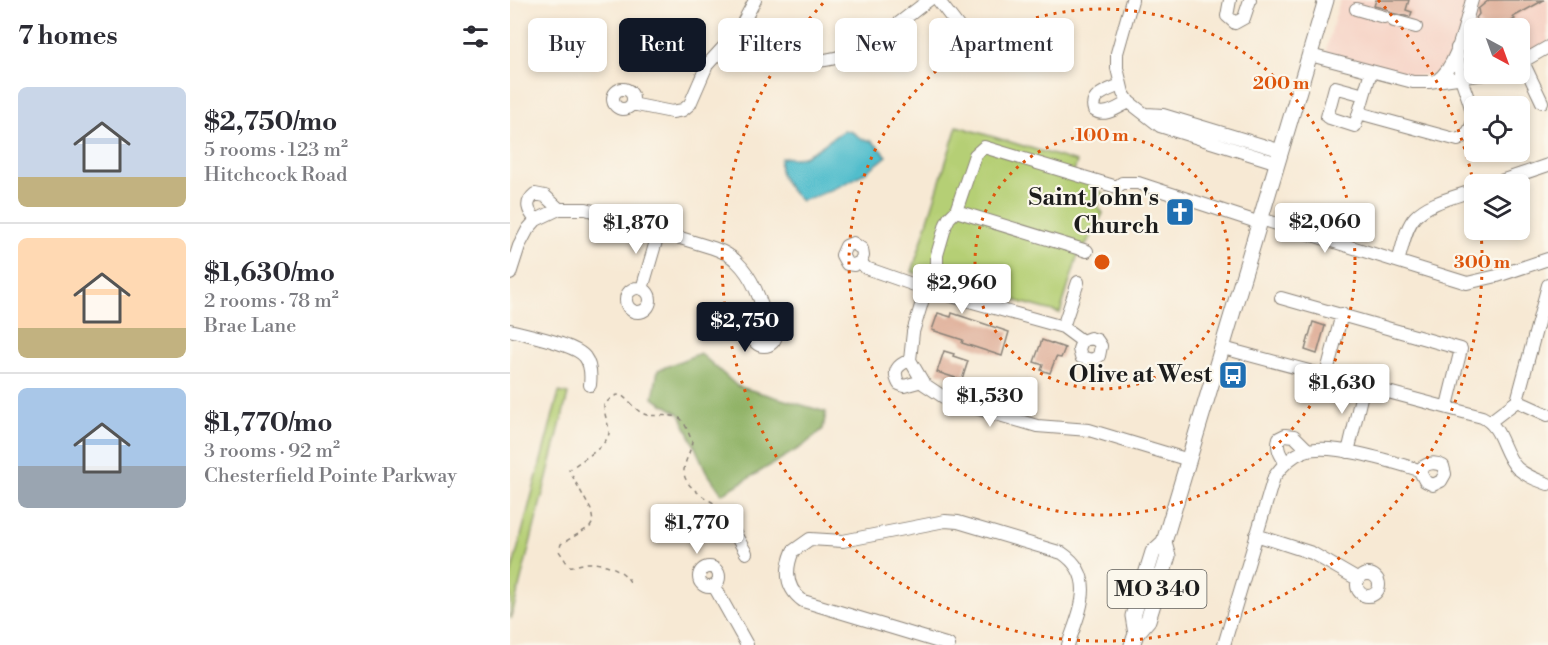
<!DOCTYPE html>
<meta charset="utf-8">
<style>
:root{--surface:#fff;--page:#f2f2f3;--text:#2b2b33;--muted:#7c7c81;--line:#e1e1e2;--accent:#111827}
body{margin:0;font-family:"Libre Bodoni",serif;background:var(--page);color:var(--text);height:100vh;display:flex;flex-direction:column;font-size:22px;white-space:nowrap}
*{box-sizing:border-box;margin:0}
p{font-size:20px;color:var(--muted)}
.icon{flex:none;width:33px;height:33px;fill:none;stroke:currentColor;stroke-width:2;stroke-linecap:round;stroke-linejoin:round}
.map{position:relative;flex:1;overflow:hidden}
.details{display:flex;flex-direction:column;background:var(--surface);width:510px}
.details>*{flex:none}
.top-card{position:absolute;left:18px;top:18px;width:570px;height:54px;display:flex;gap:12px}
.needle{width:39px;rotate:139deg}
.tools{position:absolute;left:954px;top:18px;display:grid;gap:12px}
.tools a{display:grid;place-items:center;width:66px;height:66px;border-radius:9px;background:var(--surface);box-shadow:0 3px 9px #0003;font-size:30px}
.price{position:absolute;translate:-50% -51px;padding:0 14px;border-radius:6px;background:#fff;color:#222;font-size:20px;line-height:39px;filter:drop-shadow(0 2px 3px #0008)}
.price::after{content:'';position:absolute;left:50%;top:36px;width:18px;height:14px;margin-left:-9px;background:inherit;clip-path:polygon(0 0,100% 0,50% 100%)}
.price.selected{background:var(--accent);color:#fff}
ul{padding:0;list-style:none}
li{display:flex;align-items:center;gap:18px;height:150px;padding:0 18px}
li+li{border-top:2px solid var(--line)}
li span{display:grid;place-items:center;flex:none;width:168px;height:120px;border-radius:9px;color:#555}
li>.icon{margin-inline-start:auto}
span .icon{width:72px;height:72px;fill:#fffc;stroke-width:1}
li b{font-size:26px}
h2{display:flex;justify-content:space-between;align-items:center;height:72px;padding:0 18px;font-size:26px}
.pill{padding:0 21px;border-radius:9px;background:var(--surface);box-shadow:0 3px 9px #0003;font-size:21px;line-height:54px}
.pill.selected{background:var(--accent);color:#fff}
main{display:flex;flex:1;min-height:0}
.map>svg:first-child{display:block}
.built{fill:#f6d2c4}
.green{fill:#b5cf75;stroke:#687648;stroke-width:1.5}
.forest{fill:#90b266;stroke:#566741;stroke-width:1.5}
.water{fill:#51bdcc;stroke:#366c74;stroke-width:1.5}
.building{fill:#deac95}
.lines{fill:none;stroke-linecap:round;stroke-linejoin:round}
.minor-casing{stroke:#8a8278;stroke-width:14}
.major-casing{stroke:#8a8278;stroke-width:17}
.path{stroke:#8a8278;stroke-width:1.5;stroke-dasharray:4.5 4.5;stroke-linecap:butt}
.minor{stroke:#fff;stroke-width:12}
.major{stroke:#fff;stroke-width:15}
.ring{fill:none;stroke:#de560d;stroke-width:3;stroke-dasharray:3 6}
.labels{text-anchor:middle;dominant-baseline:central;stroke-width:4.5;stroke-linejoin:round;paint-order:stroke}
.shield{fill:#fbf7ec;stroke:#5f5e5a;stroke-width:1.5}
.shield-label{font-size:22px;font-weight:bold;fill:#1c1c1c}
.poi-label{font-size:24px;font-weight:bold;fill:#1c1c1c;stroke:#fbf7ec;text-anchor:end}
.centre{fill:#de560d;stroke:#fbf7ec;stroke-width:3}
.ring-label{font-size:18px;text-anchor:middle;font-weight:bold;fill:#de560d;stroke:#fbf7ec;stroke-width:4.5;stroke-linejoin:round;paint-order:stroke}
</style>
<main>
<section class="details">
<h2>7 homes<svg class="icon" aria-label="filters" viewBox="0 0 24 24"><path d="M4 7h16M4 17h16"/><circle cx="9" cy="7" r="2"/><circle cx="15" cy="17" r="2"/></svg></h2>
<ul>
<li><span style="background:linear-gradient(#c9d6e8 75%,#c2b280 0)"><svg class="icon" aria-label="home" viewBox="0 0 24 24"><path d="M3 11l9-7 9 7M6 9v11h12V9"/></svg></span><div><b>$2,750/mo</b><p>5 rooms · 123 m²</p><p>Hitchcock Road</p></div></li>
<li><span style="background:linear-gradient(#ffd9b3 75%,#c2b280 0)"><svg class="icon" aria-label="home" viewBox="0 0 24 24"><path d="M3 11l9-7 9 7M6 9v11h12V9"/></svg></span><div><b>$1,630/mo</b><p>2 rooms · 78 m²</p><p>Brae Lane</p></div></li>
<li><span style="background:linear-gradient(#a9c7e8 65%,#9aa5b1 0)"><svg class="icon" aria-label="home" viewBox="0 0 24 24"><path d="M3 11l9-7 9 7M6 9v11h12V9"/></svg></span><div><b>$1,770/mo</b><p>3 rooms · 92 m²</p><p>Chesterfield Pointe Parkway</p></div></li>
</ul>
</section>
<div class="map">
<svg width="1038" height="645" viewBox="0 0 1038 645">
<rect width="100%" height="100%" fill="#fbf7ec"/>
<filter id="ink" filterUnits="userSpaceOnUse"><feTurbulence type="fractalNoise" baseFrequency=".0167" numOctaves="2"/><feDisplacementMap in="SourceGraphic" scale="12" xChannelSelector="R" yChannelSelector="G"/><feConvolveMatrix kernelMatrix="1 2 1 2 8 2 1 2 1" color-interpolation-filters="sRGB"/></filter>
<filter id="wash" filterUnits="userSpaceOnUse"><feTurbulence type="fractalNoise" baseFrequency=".008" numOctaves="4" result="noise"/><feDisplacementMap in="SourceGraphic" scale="24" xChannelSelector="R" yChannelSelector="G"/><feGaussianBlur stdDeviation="1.35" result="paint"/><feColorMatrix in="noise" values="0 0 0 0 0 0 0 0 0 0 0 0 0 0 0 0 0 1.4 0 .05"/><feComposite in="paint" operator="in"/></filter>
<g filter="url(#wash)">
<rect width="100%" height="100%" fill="#f7e9d4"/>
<path class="built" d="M830,0H1038V42L1010,57V28H964V69L901,77L817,52L816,50Z"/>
<path class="green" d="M447,126L567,162L562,177L585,184L584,190L593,193L588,207L593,213L581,237L568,255L550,313L402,272Z
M49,392L58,394L1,619L0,578Z"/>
<path class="forest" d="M190,353L227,386L316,412L313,429L293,446L212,494L196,471L170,414L143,398L148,370Z"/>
<path class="water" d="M334,130L342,132L352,139L362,141L377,156C352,178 323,191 291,201C280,191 265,174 271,158C277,157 280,158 286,158C300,157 322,138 334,130Z"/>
<g id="blocks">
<path class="building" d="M866,0H899L896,10L902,12L900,17L881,13L877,9L864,6Z
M979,0H1034L1003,17L1005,19L995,25L994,22L982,28H972L966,18L969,14L968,9Z
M428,313L441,317L442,313L499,332L492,356L452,343L453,340L422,330Z
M803,322L815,326L807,354L795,350Z
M532,340L555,348L551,358L546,357L540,373L531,370L533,365L524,362Z
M434,351L444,354L443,356L458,361L452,380L427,372Z"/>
</g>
</g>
<g filter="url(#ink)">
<use href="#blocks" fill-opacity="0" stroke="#8a8278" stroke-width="1.5"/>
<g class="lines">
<g class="minor-casing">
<path id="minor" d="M428,0L472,57
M622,0L607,53V68L613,93L619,102L650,126L768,163
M720,0L717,16L725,23L734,18L740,0
M846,9L874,17
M884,21L906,27
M229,30C246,41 262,53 282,58C335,73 380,29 419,0
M800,55L903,82H919L975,74
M1013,62L1032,102
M1010,63L1038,47
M926,81C947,68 955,23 962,0
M610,85C599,90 579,95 584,110C595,118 608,107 619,102
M103 99a10 10 0 1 1 20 0a10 10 0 1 1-20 0Z
M854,95L825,87L817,117L845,126L861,71
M122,104L162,112L173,110L180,104L197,65L229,30L245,0
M849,113L948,140C976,126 956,99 951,77C949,67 948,58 947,48
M636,114L653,115L772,151
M982,184L1038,165
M446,211L577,251
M751,219L957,283L987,276L1038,259
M26,220C18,211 14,203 25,194L35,196L49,209
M888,261C893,247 895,228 905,217C919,202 946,197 964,190
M350,262L353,256L352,249L343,243L336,246L332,255L337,264L344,265L350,262L356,268L416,289L553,327L572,341L569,349L571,357L582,360L589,356L591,346L587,340L580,338L572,341
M0,274L9,246L18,229L26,220L49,209H76L203,248C212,251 221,255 227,262C242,276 252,302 256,321
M431,277L427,268V255L436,224L439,218L446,211L465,155L474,147L607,187L612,183H628L750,223
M116 300a12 12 0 1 1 24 0a12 12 0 1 1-24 0Z
M132,289L149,231
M416,289L403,332L400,360L414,384L438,400L527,426L579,430L679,460
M771,298L951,349L937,406
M242 334a12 12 0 1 1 24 0a12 12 0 1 1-24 0Z
M553,327L568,282
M0,330C17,335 66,344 75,357C81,365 81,376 80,385
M713,348L972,417C993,427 992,453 1007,468C1016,476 1027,480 1038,484
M400,360C387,365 382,371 389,384L394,386L412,381
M816,375L832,314
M1007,401L1038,415
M981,421L1007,401L1038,285
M838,452L854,385
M776,463C770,455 766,448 769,438L775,435L784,436L798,450
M224,532L236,553
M746,535L802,553L847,579
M189 577a10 10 0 1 1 20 0a10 10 0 1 1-20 0Z
M847 585a11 11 0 1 1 22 0a11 11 0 1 1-22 0Z
M204,586L237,645
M439,645L293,601C275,588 275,570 283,551L300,539L333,541L435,521L448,522L552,553C588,577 569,612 558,645
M714,645L764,477C771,467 782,455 795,451C820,442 883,462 909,470L915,481L923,485L931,481L935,474L933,466C924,461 917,463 909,470"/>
</g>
<g class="major-casing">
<path id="major" d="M626,634L623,616L643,552L654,542L816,0
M622,645L626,634L638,620L658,556L654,542"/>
</g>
<path class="path" d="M120,582C112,568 95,563 78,563C72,563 66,567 59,566L49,551L51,544L80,527L83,522L81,510L59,470C69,461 102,445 99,429C97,420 94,414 94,405C98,401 104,394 110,395C116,396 125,412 137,415C146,417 164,413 171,419C176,424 179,435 182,441C181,452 173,463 174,474C178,495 215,504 226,522"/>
<use href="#minor" class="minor"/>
<use href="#major" class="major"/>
</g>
</g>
<g class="ring">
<circle cx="592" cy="262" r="127"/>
<circle cx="592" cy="262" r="253"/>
<path d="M868 0A380 380 0 0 1 964 186M971 232A380 380 0 1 1 316 0"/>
</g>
<defs>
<g id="church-square" transform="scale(1.5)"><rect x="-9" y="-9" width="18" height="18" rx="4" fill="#1f6fb2" stroke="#fbf7ec"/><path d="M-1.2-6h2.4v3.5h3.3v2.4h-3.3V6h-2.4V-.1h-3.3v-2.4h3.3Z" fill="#fff"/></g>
<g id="bus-square" transform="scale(1.5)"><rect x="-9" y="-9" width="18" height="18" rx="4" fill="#1f6fb2" stroke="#fbf7ec"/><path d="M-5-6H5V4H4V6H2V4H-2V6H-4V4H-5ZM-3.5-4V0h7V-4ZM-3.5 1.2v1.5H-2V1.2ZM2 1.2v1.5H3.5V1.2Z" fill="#fff"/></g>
</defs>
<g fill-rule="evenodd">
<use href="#church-square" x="670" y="212"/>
<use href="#bus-square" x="723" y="375"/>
</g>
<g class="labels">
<rect class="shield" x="597.5" y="570" width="99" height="38" rx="4.5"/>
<g class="shield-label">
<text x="647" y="589">MO 340</text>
</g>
<g class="poi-label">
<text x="649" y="198">Saint John's<tspan x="649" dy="28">Church</tspan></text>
<text x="702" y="375">Olive at West</text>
</g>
</g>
<circle cx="592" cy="262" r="9" class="centre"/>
<g class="ring-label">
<text x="771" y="89">200 m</text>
<text x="592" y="141">100 m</text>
<text x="972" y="268">300 m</text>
</g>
</svg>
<div class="tools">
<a><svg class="needle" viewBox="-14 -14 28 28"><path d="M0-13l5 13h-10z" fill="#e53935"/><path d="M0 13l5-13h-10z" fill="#7c7c81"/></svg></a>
<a><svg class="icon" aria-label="locate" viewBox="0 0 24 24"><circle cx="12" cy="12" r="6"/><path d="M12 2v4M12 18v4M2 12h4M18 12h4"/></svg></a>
<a><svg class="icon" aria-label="layers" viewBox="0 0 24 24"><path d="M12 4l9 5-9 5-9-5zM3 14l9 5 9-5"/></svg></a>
</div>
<b class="price" style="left:815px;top:254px">$2,060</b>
<b class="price" style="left:126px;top:255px">$1,870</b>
<b class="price" style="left:452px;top:315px">$2,960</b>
<b class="price selected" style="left:235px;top:353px">$2,750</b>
<b class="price" style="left:832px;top:415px">$1,630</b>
<b class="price" style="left:480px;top:428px">$1,530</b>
<b class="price" style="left:187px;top:555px">$1,770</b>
<div class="top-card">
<a class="pill">Buy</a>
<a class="pill selected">Rent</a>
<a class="pill">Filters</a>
<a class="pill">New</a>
<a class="pill">Apartment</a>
</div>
</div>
</main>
